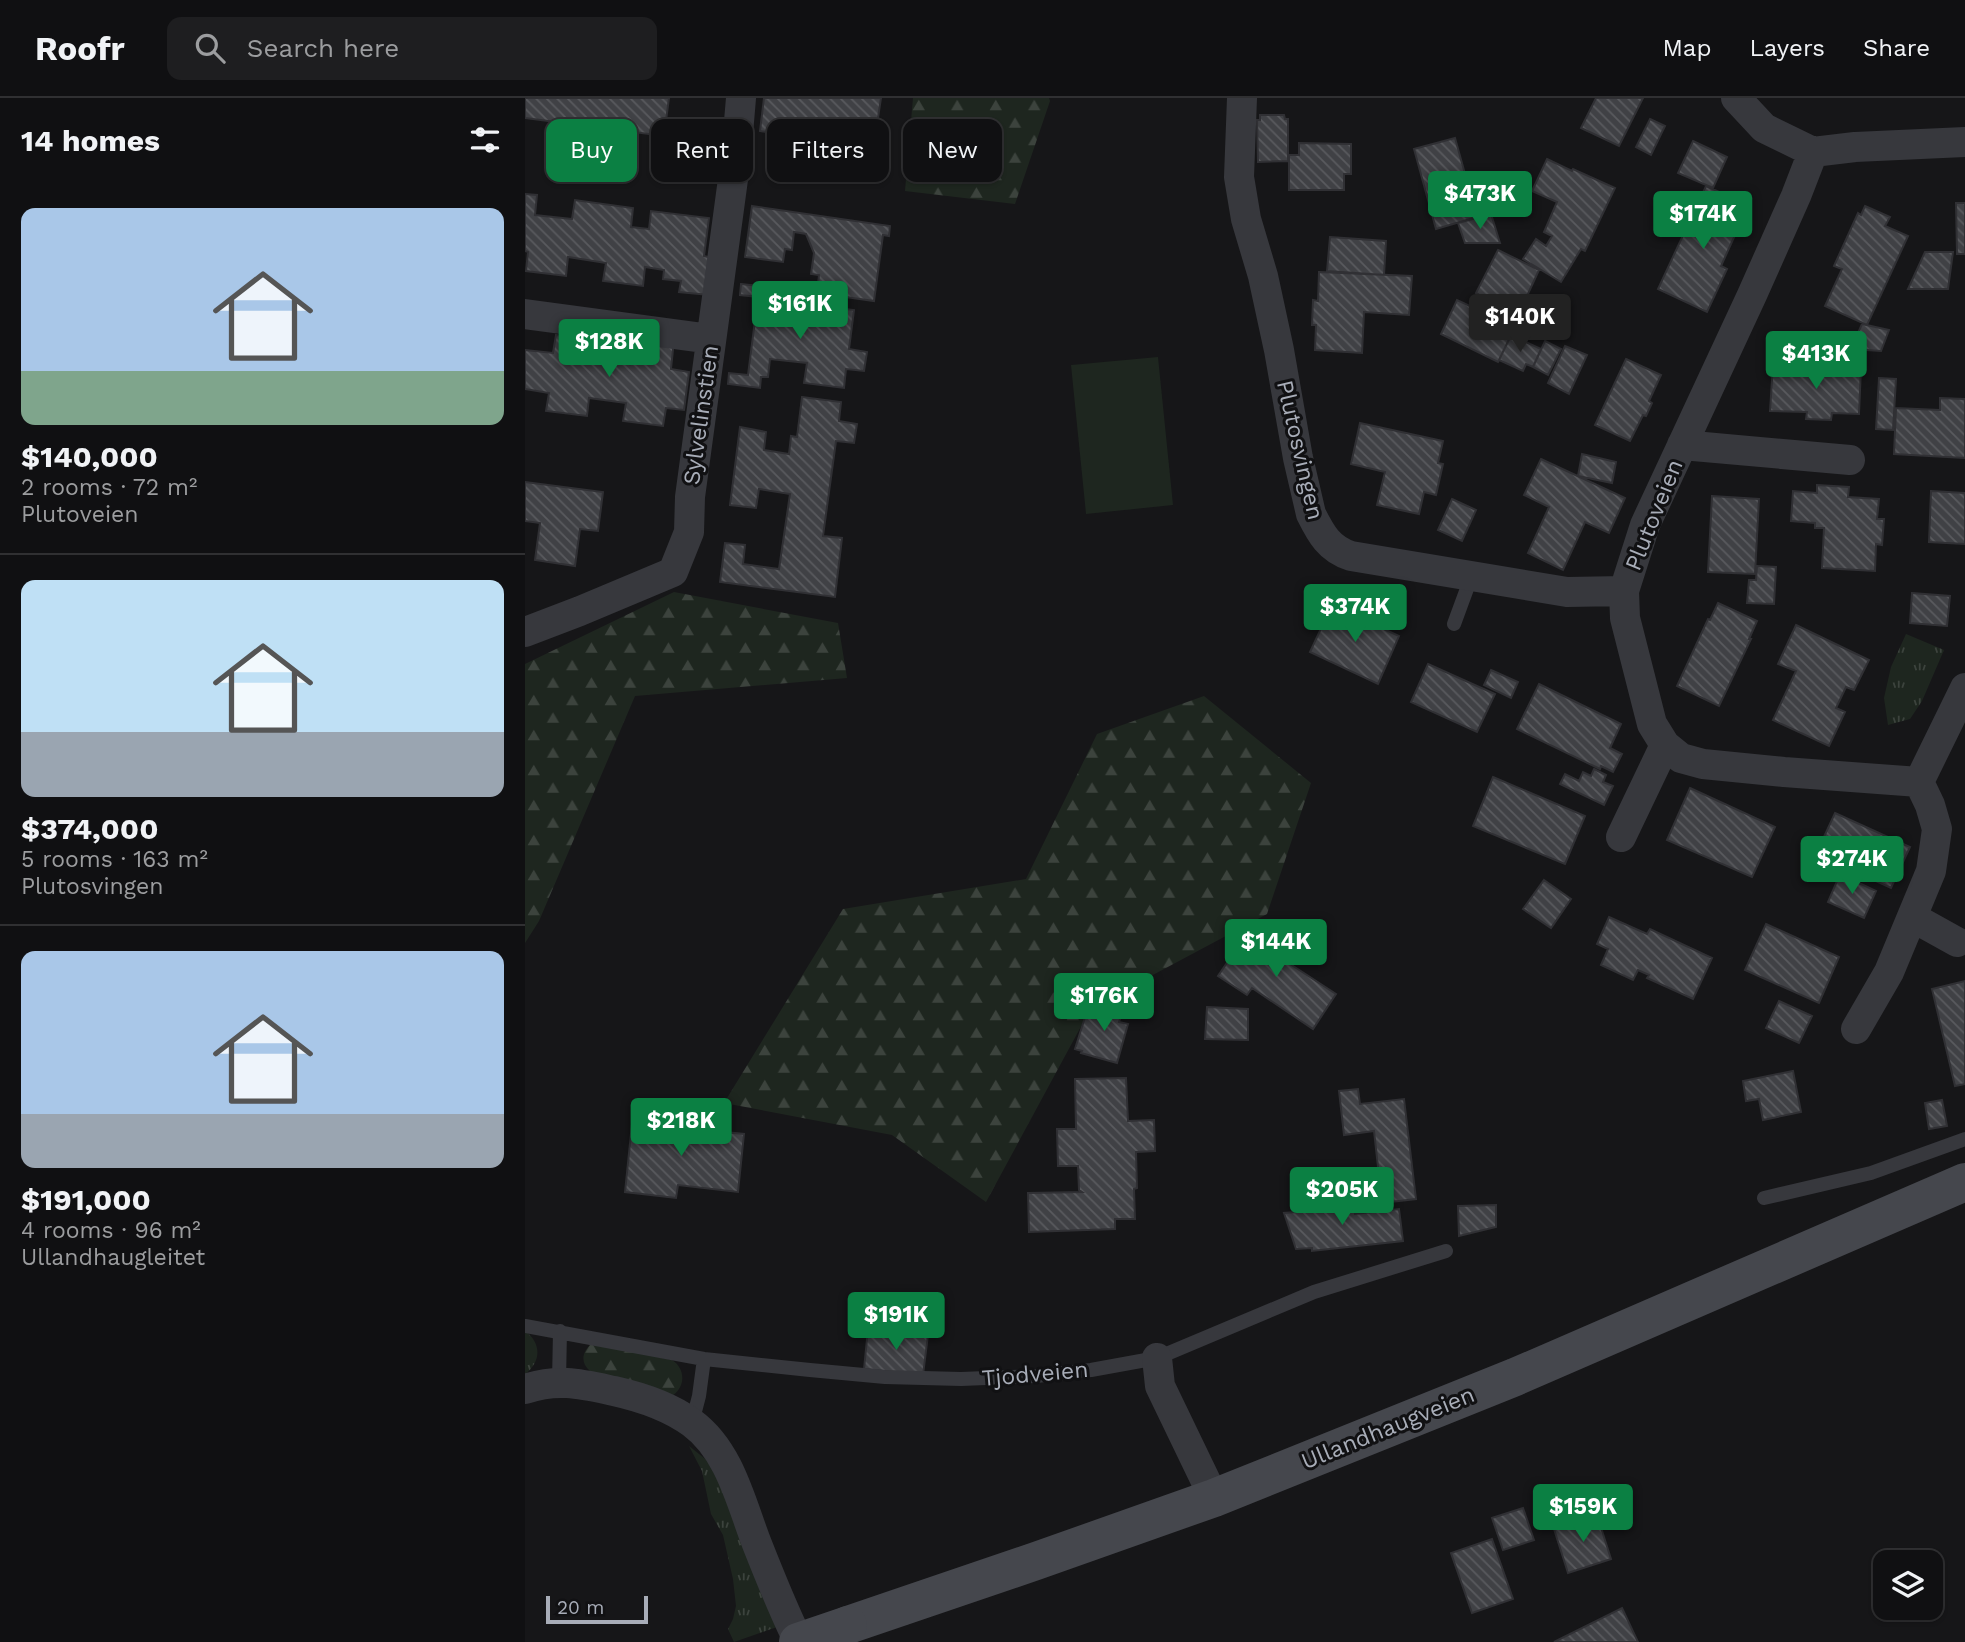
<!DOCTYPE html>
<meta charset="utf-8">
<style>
:root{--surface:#101012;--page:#1e1e20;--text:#f1f3f6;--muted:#9c9d9f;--line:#303032;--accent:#0b8043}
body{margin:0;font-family:"Work Sans",sans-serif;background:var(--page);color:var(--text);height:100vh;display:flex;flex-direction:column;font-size:26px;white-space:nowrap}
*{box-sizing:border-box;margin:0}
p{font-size:23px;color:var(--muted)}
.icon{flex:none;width:38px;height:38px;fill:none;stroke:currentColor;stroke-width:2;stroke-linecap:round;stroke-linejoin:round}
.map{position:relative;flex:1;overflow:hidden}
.sheet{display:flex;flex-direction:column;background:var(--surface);width:525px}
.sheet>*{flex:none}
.banner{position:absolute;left:21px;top:21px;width:665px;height:63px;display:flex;gap:14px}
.buttons{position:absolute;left:1348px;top:1452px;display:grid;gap:14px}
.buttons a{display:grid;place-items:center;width:70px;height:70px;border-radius:14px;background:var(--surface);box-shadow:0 2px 5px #0004,0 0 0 2px var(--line);font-size:35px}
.scale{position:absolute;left:21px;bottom:18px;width:102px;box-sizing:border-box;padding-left:7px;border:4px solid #a8adb8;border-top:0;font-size:19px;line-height:24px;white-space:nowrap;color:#a8adb8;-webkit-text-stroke:5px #111113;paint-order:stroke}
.price{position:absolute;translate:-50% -60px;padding:0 16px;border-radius:7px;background:var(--accent);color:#fff;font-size:23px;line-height:46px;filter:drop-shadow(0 2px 4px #0008)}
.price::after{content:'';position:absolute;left:50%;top:42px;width:21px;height:16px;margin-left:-10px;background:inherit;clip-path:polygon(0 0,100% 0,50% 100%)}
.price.on{background:#222;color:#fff}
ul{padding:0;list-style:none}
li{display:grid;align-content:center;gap:14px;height:371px;padding:0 21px}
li+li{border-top:2px solid var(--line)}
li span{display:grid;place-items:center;height:217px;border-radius:14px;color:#555}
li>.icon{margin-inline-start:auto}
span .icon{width:126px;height:126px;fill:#fffc;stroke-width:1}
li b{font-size:30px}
h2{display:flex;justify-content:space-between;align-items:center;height:84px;padding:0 21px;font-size:30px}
.tag{padding:0 24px;border-radius:14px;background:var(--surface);box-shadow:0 2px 5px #0004,0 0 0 2px var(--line);font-size:24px;line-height:63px}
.tag.on{background:var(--accent);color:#fff}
header{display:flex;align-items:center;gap:42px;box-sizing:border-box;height:98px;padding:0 35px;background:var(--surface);border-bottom:2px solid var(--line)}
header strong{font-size:33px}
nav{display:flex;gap:38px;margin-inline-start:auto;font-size:24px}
.search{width:490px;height:63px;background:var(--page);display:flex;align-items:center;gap:18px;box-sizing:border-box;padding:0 24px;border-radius:14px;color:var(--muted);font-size:26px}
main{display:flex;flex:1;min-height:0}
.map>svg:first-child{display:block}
.grass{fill:url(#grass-tufts)}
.forest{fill:url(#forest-firs)}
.pitch{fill:#1e261f}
.building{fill:url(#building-back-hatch);stroke:#303034;stroke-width:2}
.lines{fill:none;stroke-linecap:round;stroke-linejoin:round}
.lane{stroke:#37383d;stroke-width:14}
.street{stroke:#37383d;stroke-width:30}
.secondary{stroke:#45474d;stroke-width:38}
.secondary-bridge{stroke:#45474d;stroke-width:38}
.labels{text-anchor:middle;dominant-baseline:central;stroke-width:6;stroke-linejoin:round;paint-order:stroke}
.street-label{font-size:23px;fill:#a8adb8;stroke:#111113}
</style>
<header>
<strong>Roofr</strong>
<div class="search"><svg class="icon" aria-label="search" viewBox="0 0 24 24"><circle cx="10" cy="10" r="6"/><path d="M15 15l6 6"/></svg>Search here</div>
<nav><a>Map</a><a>Layers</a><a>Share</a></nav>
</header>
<main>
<section class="sheet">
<h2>14 homes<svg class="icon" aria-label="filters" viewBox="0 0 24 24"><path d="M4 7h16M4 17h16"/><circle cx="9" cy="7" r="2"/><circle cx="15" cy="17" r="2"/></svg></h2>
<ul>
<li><span style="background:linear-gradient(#a9c7e8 75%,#7fa58c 0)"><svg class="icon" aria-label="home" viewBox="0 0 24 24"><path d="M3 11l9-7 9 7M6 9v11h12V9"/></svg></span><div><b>$140,000</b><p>2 rooms · 72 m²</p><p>Plutoveien</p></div></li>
<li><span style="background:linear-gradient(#bfe0f5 70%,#9aa5b1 0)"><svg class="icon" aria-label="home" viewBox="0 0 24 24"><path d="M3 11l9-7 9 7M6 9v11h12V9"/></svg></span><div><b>$374,000</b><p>5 rooms · 163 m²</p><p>Plutosvingen</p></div></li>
<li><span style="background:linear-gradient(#a9c7e8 75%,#9aa5b1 0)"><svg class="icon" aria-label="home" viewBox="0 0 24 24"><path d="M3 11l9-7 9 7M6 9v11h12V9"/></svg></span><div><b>$191,000</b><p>4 rooms · 96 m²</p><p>Ullandhaugleitet</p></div></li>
</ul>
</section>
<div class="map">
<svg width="1440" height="1544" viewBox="0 0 1440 1544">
<defs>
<pattern id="grass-tufts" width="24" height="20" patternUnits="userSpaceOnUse" patternTransform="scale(1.75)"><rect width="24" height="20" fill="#1e261f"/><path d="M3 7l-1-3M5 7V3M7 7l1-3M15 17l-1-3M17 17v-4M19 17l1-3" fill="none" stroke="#3c433d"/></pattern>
<pattern id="forest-firs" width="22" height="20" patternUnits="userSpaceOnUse" patternTransform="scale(1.75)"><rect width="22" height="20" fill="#1e261f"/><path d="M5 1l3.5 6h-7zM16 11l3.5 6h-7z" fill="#3c433d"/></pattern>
<pattern id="building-back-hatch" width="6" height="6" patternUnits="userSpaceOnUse" patternTransform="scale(1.75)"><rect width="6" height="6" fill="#404145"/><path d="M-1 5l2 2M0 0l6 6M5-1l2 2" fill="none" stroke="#595a5e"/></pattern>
</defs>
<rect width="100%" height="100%" fill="#161618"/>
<path class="grass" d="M1381,536L1419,552L1397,603L1385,621L1363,627L1359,600L1366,569Z
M0,1233C17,1245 16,1264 0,1276Z
M164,1348L184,1364L194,1378L252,1529L209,1544L203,1531L208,1521L211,1508L208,1481L198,1437L186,1416L177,1373Z"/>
<path class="forest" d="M388,0H524L525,3L490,106L380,93Z
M149,494L313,525L322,580L110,598L14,823L0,845V566Z
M679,598L786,685L742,816L566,910L461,1104L367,1037L199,1005L318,811L501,781L572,636Z
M67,1245L147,1262C160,1270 161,1288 148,1297L65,1273C55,1264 57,1254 67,1245Z"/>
<path class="pitch" d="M633,259L648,407L561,416L546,267Z"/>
<path class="building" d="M0,0H144L139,38L0,20Z
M239,0H356L347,60L328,57L331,38L294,32L290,51L251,45L252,36L235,33Z
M1071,0H1118L1094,48L1056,30Z
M735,17H759L760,21H763V63L733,64L732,22H735Z
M1125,21L1140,28L1126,57L1111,49Z
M930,40L952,119L911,131L889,51Z
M1168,43L1202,59L1188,90L1153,75Z
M774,45L826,46V76H819V92H764V57H774Z
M1022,61L1047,73L1048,71L1090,90L1060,153L1056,151L1036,184L998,161L1011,141L1021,148L1027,138L1019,134L1032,104L1007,93Z
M1181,88L1218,105L1209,124L1215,126L1196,168L1202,171L1182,214L1133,191Z
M0,96L12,97L10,117L47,121L50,102L108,110L106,129L124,131L126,113L184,120L179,158L188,160L184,197L154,194L156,183L138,181L139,172L120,169L118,188L78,183L81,165L43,159L41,178L1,173L3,154L0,153Z
M1431,105H1440V156H1432Z
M227,108L365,128L364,138L358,137L349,203L292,195L294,177L286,176L289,155L281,136L269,134L267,152L260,151L258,164L220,159Z
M1340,108L1365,119L1360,128L1383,138L1342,227L1300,208L1317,171L1309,168L1333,115L1336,117Z
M966,116L975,145H940L933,125Z
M805,139L861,143L859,177L802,173Z
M973,152L1014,172L1002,198L1005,199L973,264L916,236L932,202L947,209L953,196L951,195Z
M1400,154H1428L1423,191H1383Z
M794,174L887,178L884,217L839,214L837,255L790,252L791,227H787L788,202L793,203Z
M216,186L252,190L260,193L265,198L264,204L253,202L251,221L268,223L280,206L329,212L324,251L342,254L339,273L321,271L319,290L279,285L282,265L245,261L243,279H236L235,290L203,286L204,275L223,277L233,199L215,197Z
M1337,226L1364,232L1356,253L1326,251Z
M31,237L71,243L69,261L105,266L109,237L149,242L146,271L164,274L159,312L141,310L138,328L98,323L101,305L64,300L62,318L21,313L24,295L0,291V252L28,255Z
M986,237L1016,251L1008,269L1001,266L998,273L974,262Z
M1020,243L1036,251L1023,277L1008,269Z
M1040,248L1062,257L1044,296L1023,285Z
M1101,261L1136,277L1124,303L1127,305L1121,318L1118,317L1105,343L1070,327Z
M1248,267L1336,270L1334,316L1307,315L1306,322L1281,321L1282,314L1245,313Z
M1354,280L1371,281L1368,332L1351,331Z
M277,299L316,304L314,323L332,326L329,345L311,343L298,438L317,440L310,499L195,484L200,445L220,447L218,466L254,471L265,396L234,391L231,410L205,407L215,329L241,334L239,352L264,356L266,338L272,339Z
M1415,300L1440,301V360L1369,356L1371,310L1415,312Z
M835,325L918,343L913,365L918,366L911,397L899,394L894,416L852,407L860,374L826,366Z
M1057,356L1091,364L1087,385L1053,378Z
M1016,361L1100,400L1084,435L1060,424L1038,472L1003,455L1024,409L999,397Z
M0,384L78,394L73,433L55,431L50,468L10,462L15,425L0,423Z
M1292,387L1324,389L1323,399L1354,401L1352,421H1359L1357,447L1351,446L1350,473L1297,470L1299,430H1290V425L1266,423L1268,393L1292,395Z
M1406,393L1440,395V446L1404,444Z
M1187,398L1234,401L1230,476L1183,474Z
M927,401L951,412L937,443L913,432Z
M1232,468L1251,469L1249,506L1222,505L1224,482H1231Z
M1387,495L1425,498L1422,528L1385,525Z
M1193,505L1232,523L1224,541H1226L1194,608L1152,588L1183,521L1185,522Z
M807,507L874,538L853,586L785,554Z
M1271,527L1344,562L1329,592L1321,589L1311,610L1320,614L1304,648L1248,622L1271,573L1253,566Z
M903,566L970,596L952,634L886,604Z
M966,572L993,584L986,600L959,587Z
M1014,586L1096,626L1085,650L1097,656L1088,674L1076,668L1075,671L992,631Z
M1069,671L1081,677L1078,684L1088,688L1079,707L1035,686L1040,676L1054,683L1058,674L1066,678Z
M968,679L1060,718L1040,766L948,728Z
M1165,690L1250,729L1227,779L1142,742Z
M1310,715L1385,749L1366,790L1291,756Z
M1315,776L1351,793L1339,820L1303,804Z
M1019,782L1046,801L1026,830L998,811Z
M1084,819L1122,836L1125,831L1187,860L1168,901L1122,880L1124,877L1113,872L1108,882L1076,867L1083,851L1072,846Z
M1241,826L1314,859L1294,905L1220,872Z
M725,831L763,856L759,862L811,896L788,931L727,890L722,897L693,878Z
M1440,883V986L1430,988L1407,891Z
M582,901L600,906L594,924L603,926L592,965L556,955L557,953L550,951L561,916L569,919Z
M1254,903L1287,918L1274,945L1241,930Z
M682,909L723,911V942L680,941Z
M1268,973L1276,1014L1238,1022L1234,1001L1221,1003L1218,983Z
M601,980L603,1023L629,1022L630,1053L611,1054L612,1090L609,1091L610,1121H590V1131L504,1134L503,1095L557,1094L554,1092L553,1068H533L532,1031H551L550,981Z
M833,991L835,1006L879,1001L891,1101L857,1105L849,1033L819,1037L814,993Z
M1417,1002L1422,1028L1404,1031L1400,1005Z
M108,1016L161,1022L160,1030L219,1036L213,1094L153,1087L151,1100L100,1094Z
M810,1104V1110L829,1108L830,1116L874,1111L878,1143L787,1153V1150L771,1151L759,1115L783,1113V1107Z
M971,1107V1129L934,1138L933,1108Z
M343,1231L403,1237L398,1277L339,1271Z
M998,1410L1009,1442L978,1452L967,1420Z
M1072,1417L1086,1461L1043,1475L1029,1431Z
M967,1441L988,1501L947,1515L926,1455Z
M1097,1510L1113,1544H1029Z"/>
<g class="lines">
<path class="lane" d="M929,526L947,477
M1239,1100L1346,1075L1440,1041
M0,1228L179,1261L285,1272L360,1279L436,1281L511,1278L566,1272L632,1260L789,1194L921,1153
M34,1283L35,1233
M167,1325L174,1298L179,1261"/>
<path class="street" d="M717,0L714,79L721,121L738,178L754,252L773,360L786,416C796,436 804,451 826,458L1042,494L1099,493
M1211,0L1239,30L1288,54L1330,49L1440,44
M0,216L186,241
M1157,347L1325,362
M0,534L55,513L148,474L164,434L165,399L211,59L216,0
M1140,647L1127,626L1100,520L1099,493L1120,427L1227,197L1271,98L1288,54
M1096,739L1140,647L1156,660L1178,666L1259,674L1394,684
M1387,819L1432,844
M1331,931L1364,874L1406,773L1412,731L1405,707L1394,684L1440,590
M632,1260L635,1288L689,1400
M0,1291C33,1280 56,1286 89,1293C116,1299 144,1308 167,1325C205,1353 216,1405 232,1446C245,1479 258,1512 274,1544"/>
<path class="secondary" d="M323,1527L511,1463L689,1400L990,1279L1440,1084"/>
<path class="secondary-bridge" d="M273,1544L323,1527"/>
</g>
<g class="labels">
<g class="street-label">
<text transform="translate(176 317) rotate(-82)">Sylvelinstien</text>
<text transform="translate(775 352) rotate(77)">Plutosvingen</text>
<text transform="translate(1129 417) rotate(-68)">Plutoveien</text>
<text transform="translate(510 1276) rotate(-5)">Tjodveien</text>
<text transform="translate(863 1330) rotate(-22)">Ullandhaugveien</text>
</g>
</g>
</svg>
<div class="buttons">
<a><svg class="icon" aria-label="layers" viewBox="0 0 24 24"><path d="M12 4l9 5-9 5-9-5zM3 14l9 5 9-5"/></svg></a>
</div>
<div class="scale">20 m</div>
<b class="price" style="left:955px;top:133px">$473K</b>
<b class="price" style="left:1178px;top:153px">$174K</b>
<b class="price" style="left:275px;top:243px">$161K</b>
<b class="price on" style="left:995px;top:256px">$140K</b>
<b class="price" style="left:84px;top:281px">$128K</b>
<b class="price" style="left:1291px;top:293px">$413K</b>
<b class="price" style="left:830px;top:546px">$374K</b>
<b class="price" style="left:1327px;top:798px">$274K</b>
<b class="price" style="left:751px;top:881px">$144K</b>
<b class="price" style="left:579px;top:935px">$176K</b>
<b class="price" style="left:156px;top:1060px">$218K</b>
<b class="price" style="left:817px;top:1129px">$205K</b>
<b class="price" style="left:371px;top:1254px">$191K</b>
<b class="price" style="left:1058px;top:1446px">$159K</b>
<div class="banner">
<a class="tag on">Buy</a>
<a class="tag">Rent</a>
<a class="tag">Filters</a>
<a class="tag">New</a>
</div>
</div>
</main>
